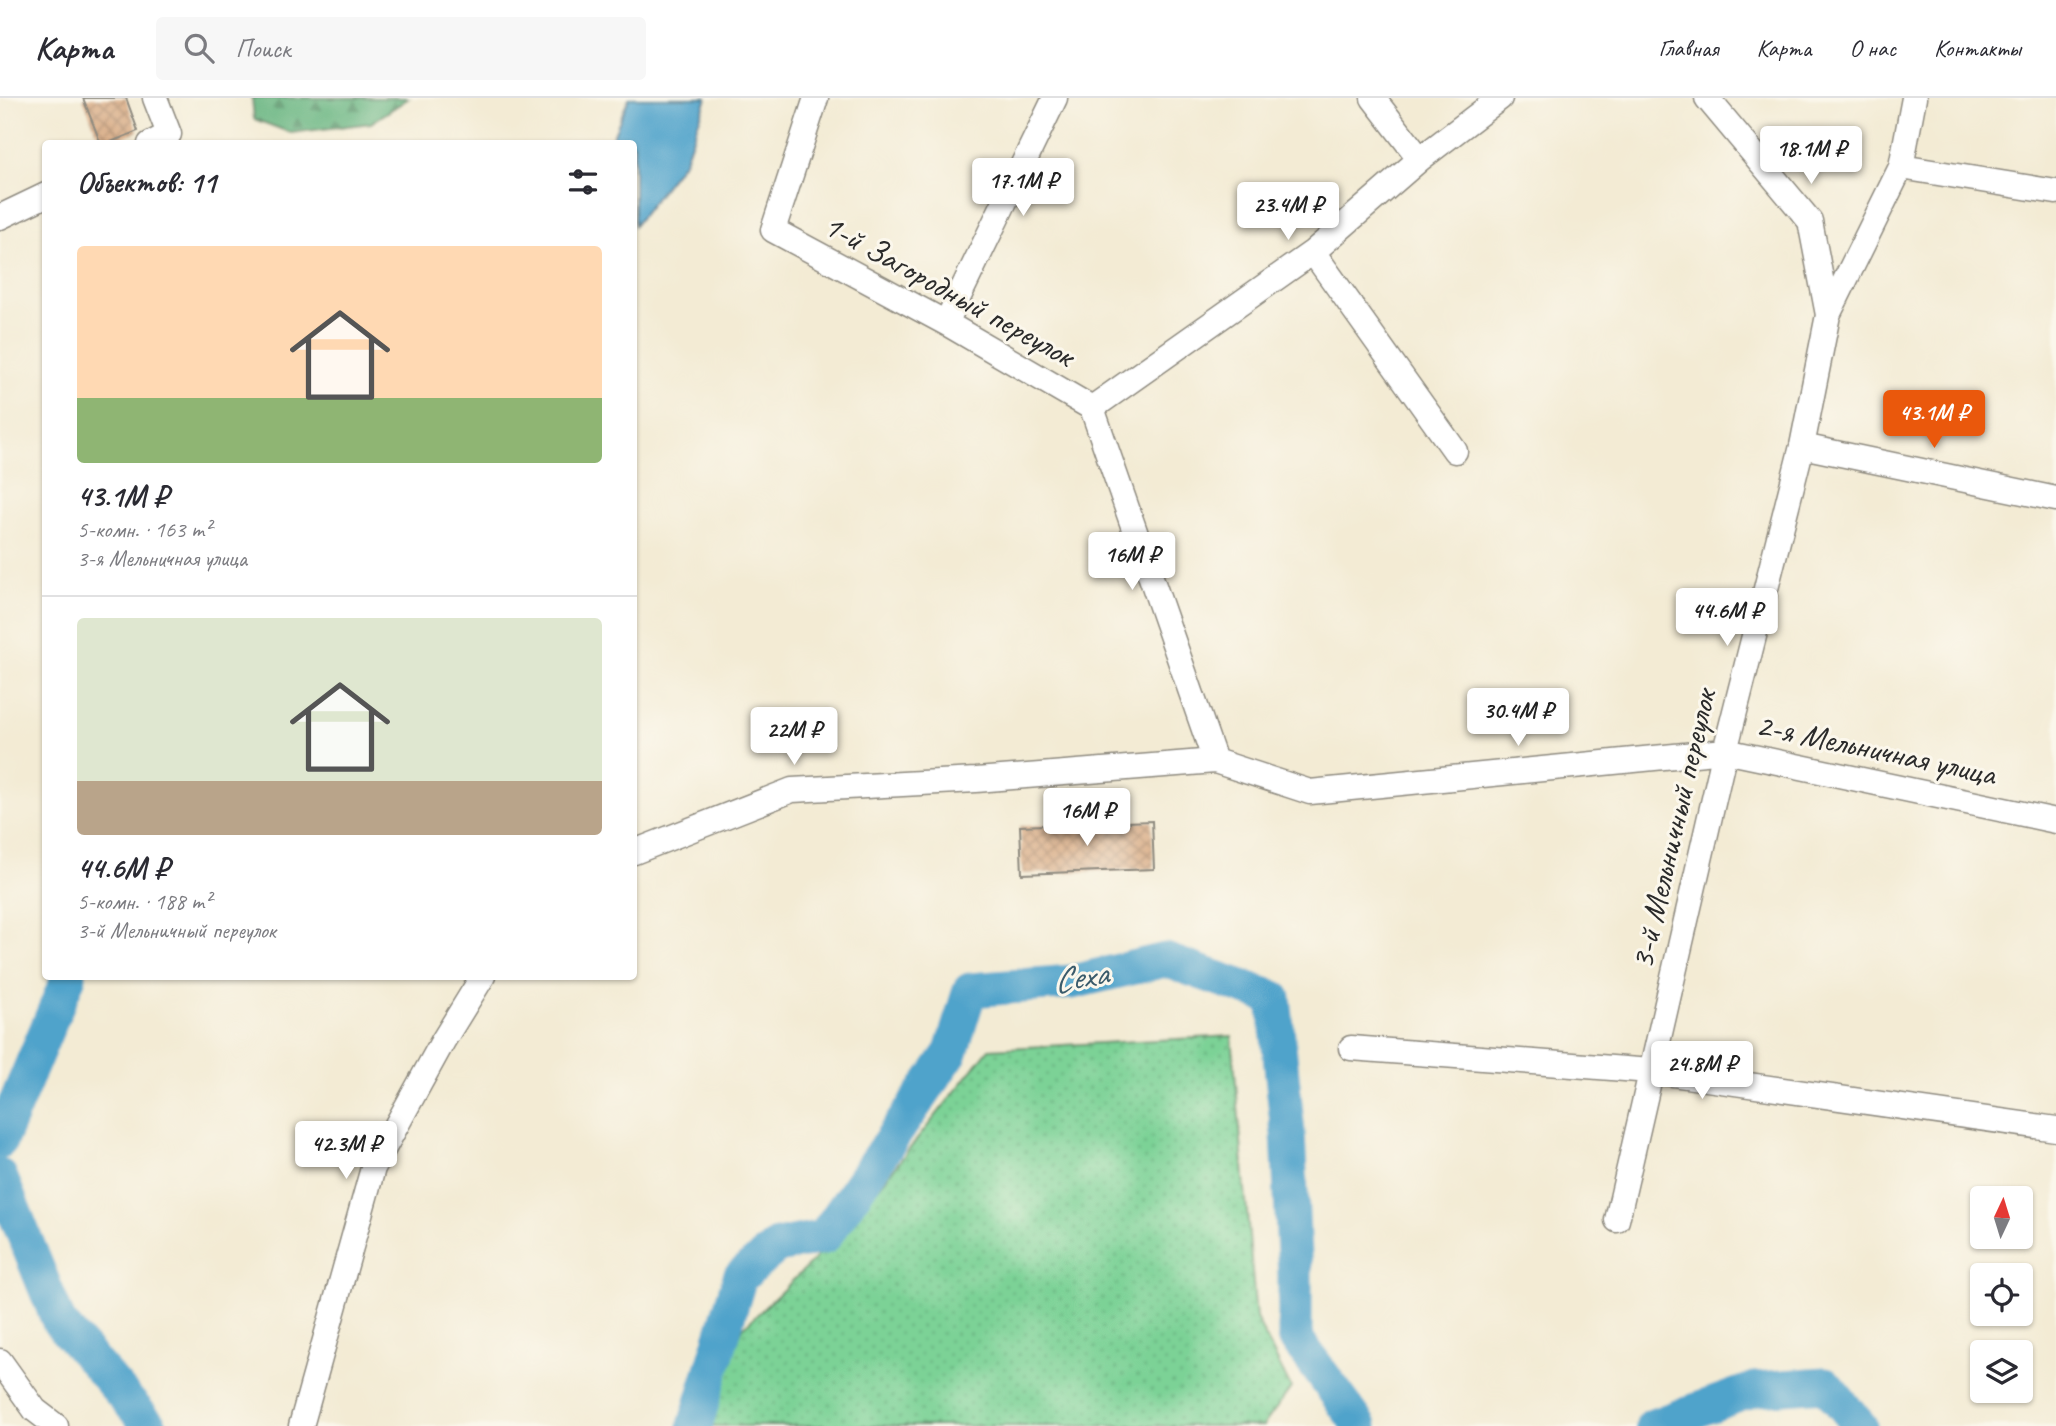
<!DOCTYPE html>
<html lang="ru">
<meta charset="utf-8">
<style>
:root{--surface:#fff;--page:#f7f7f7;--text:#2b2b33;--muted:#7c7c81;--line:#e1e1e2;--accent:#ea580c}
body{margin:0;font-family:Caveat,sans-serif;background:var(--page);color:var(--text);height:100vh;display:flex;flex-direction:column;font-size:26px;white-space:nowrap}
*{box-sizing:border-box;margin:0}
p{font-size:23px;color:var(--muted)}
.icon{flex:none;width:38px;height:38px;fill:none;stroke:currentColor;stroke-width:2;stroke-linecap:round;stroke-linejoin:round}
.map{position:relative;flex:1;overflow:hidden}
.details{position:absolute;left:42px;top:42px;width:595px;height:840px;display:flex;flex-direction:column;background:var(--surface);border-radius:7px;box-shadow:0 2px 5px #0004}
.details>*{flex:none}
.needle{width:46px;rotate:4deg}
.buttons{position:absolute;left:1970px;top:1088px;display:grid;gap:14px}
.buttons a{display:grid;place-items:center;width:63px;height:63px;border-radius:7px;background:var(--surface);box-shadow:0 2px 5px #0004;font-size:35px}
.price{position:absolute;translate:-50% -60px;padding:0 16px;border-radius:7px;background:#fff;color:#222;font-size:23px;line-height:46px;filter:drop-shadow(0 2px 4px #0008)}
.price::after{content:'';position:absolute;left:50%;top:42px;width:21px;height:16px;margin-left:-10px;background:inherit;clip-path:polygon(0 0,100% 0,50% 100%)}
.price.selected{background:var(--accent);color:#fff}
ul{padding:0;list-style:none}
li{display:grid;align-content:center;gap:14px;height:371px;padding:0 35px}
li+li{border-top:2px solid var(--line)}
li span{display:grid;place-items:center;height:217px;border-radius:7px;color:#555}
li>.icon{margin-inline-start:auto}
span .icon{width:126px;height:126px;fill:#fffc;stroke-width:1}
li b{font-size:30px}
h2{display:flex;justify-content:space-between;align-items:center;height:84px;padding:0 35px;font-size:30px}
header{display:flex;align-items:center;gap:42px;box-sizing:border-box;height:98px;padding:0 35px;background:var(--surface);border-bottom:2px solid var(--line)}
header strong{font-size:33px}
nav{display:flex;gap:38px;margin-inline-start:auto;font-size:24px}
.search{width:490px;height:63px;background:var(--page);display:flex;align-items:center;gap:18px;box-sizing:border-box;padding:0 24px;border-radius:7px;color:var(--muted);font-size:26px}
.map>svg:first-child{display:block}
.forest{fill:url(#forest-firs);stroke:#487055;stroke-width:2}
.garden{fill:url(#garden-dots);stroke:#547e60;stroke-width:2}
.water{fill:#50a3cb;stroke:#3e677b;stroke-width:2}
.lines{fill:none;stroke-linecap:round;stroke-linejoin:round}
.river{stroke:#50a3cb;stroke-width:35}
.building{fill:url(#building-cross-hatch)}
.minor-casing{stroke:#8f8b80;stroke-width:27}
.minor{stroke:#fff;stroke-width:24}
.labels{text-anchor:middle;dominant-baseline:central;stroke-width:6;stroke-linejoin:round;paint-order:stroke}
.street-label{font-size:33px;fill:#2b2b2b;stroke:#fbf7ec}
.water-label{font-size:35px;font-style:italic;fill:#3a5b6b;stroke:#fbf7ec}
</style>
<header>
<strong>Карта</strong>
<div class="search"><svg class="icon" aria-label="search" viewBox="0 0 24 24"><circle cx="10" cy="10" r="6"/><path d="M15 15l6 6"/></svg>Поиск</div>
<nav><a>Главная</a><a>Карта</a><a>О нас</a><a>Контакты</a></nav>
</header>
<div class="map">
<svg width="2056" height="1328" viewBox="0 0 2056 1328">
<defs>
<pattern id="forest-firs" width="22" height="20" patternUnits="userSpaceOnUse" patternTransform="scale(1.75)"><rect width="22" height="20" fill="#65b47f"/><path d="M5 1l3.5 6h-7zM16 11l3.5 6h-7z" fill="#539368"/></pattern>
<pattern id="garden-dots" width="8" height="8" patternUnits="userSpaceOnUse" patternTransform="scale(1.75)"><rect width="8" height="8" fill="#7cd296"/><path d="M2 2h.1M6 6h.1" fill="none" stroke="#6bb481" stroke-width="1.8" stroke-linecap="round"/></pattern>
<pattern id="building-cross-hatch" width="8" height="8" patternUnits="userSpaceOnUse" patternTransform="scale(1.75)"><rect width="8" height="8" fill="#d7a880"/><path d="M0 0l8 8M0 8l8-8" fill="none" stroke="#af8969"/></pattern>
</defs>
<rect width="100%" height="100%" fill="#fbf7ec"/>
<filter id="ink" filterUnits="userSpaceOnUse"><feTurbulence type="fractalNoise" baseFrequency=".0143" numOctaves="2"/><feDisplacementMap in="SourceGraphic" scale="14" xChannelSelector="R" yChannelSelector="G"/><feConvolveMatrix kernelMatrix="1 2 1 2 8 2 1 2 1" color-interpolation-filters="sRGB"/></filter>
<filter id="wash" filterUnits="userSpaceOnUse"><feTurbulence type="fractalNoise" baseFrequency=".00686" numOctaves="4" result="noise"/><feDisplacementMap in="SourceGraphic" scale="28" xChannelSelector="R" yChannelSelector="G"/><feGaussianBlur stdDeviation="1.57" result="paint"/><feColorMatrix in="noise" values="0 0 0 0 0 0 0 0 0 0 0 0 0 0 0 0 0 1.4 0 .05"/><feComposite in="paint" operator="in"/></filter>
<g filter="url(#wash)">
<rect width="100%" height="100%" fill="#f3ebd4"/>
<path class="forest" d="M252,0H409L371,25L291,35L254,21Z"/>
<path class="garden" d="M1232,938L1256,1220L1291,1290L1263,1328H696L743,1230L808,1168L883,1084L989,951Z"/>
<path class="water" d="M629,0H707L685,62L634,128V46L610,45Z"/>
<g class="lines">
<path class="river" d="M0,1043L69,878
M0,1078L59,1224L150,1328
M695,1328L740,1179L777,1148L824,1139L951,954L970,892L1072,884L1165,862L1274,900L1288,1035L1295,1177V1239L1360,1328
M1653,1328L1755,1291L1825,1286L1860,1328"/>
</g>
<g id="blocks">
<path class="building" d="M83,0H126L138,33L106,46H101Z
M1152,723L1154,771L1022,776L1020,728Z"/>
</g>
</g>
<g filter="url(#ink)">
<use href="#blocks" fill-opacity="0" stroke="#8f8b80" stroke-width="2"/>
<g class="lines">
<g class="minor-casing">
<path id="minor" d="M816,0L773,132L946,225L1092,310
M1373,0L1420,61
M1707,0L1810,123L1828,217
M150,46L169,36L155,0
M1901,69L2056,94
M0,119L46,97
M1313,154L1455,353
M946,225L1055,0
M1092,310L1313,154L1420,61L1500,0
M1092,310L1215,663
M1802,348L2056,401
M634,754L792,692L976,682L1215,663L1310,694L1725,653L2056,723
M1351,950L1651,973L2056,1031
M1617,1122L1725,653L1802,348L1828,217L1901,69L1914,0
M0,1263L35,1312L56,1328
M301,1328L373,1070L443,943L483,878"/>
</g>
<use href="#minor" class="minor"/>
</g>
</g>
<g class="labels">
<g class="street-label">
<text transform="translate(949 192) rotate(29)">1-й Загородный переулок</text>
<text transform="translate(1876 651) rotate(12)">2-я Мельничная улица</text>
<text transform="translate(1673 731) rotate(-77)">3-й Мельничный переулок</text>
</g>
<g class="water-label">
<text transform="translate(1080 879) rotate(-10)">Сеха</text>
</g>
</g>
</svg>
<div class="buttons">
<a><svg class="needle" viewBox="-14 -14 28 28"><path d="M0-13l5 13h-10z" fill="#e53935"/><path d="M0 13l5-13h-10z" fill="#7c7c81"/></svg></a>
<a><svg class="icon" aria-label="locate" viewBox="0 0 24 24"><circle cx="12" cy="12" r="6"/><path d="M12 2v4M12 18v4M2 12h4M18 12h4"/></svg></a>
<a><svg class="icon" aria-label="layers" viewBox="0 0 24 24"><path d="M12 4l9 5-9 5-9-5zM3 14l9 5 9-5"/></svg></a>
</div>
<b class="price" style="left:1811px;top:88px">18.1M ₽</b>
<b class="price" style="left:1023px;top:120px">17.1M ₽</b>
<b class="price" style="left:1288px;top:144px">23.4M ₽</b>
<b class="price selected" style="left:1934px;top:352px">43.1M ₽</b>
<b class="price" style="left:1132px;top:494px">16M ₽</b>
<b class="price" style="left:1727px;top:550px">44.6M ₽</b>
<b class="price" style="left:1518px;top:650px">30.4M ₽</b>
<b class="price" style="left:794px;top:669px">22M ₽</b>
<b class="price" style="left:1087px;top:750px">16M ₽</b>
<b class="price" style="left:1702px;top:1003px">24.8M ₽</b>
<b class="price" style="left:346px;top:1083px">42.3M ₽</b>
<section class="details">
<h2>Объектов: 11<svg class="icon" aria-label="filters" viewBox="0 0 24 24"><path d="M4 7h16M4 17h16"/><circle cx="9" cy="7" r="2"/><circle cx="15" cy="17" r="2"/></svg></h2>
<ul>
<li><span style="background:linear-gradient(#ffd9b3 70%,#8fb573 0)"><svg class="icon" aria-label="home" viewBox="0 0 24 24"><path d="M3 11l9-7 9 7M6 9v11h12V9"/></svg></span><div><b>43.1M ₽</b><p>5-комн. · 163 m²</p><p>3-я Мельничная улица</p></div></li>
<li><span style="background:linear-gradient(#dfe7d0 75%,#b9a48a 0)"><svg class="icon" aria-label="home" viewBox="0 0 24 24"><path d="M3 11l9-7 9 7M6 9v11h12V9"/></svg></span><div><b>44.6M ₽</b><p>5-комн. · 188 m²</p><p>3-й Мельничный переулок</p></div></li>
</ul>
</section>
</div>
